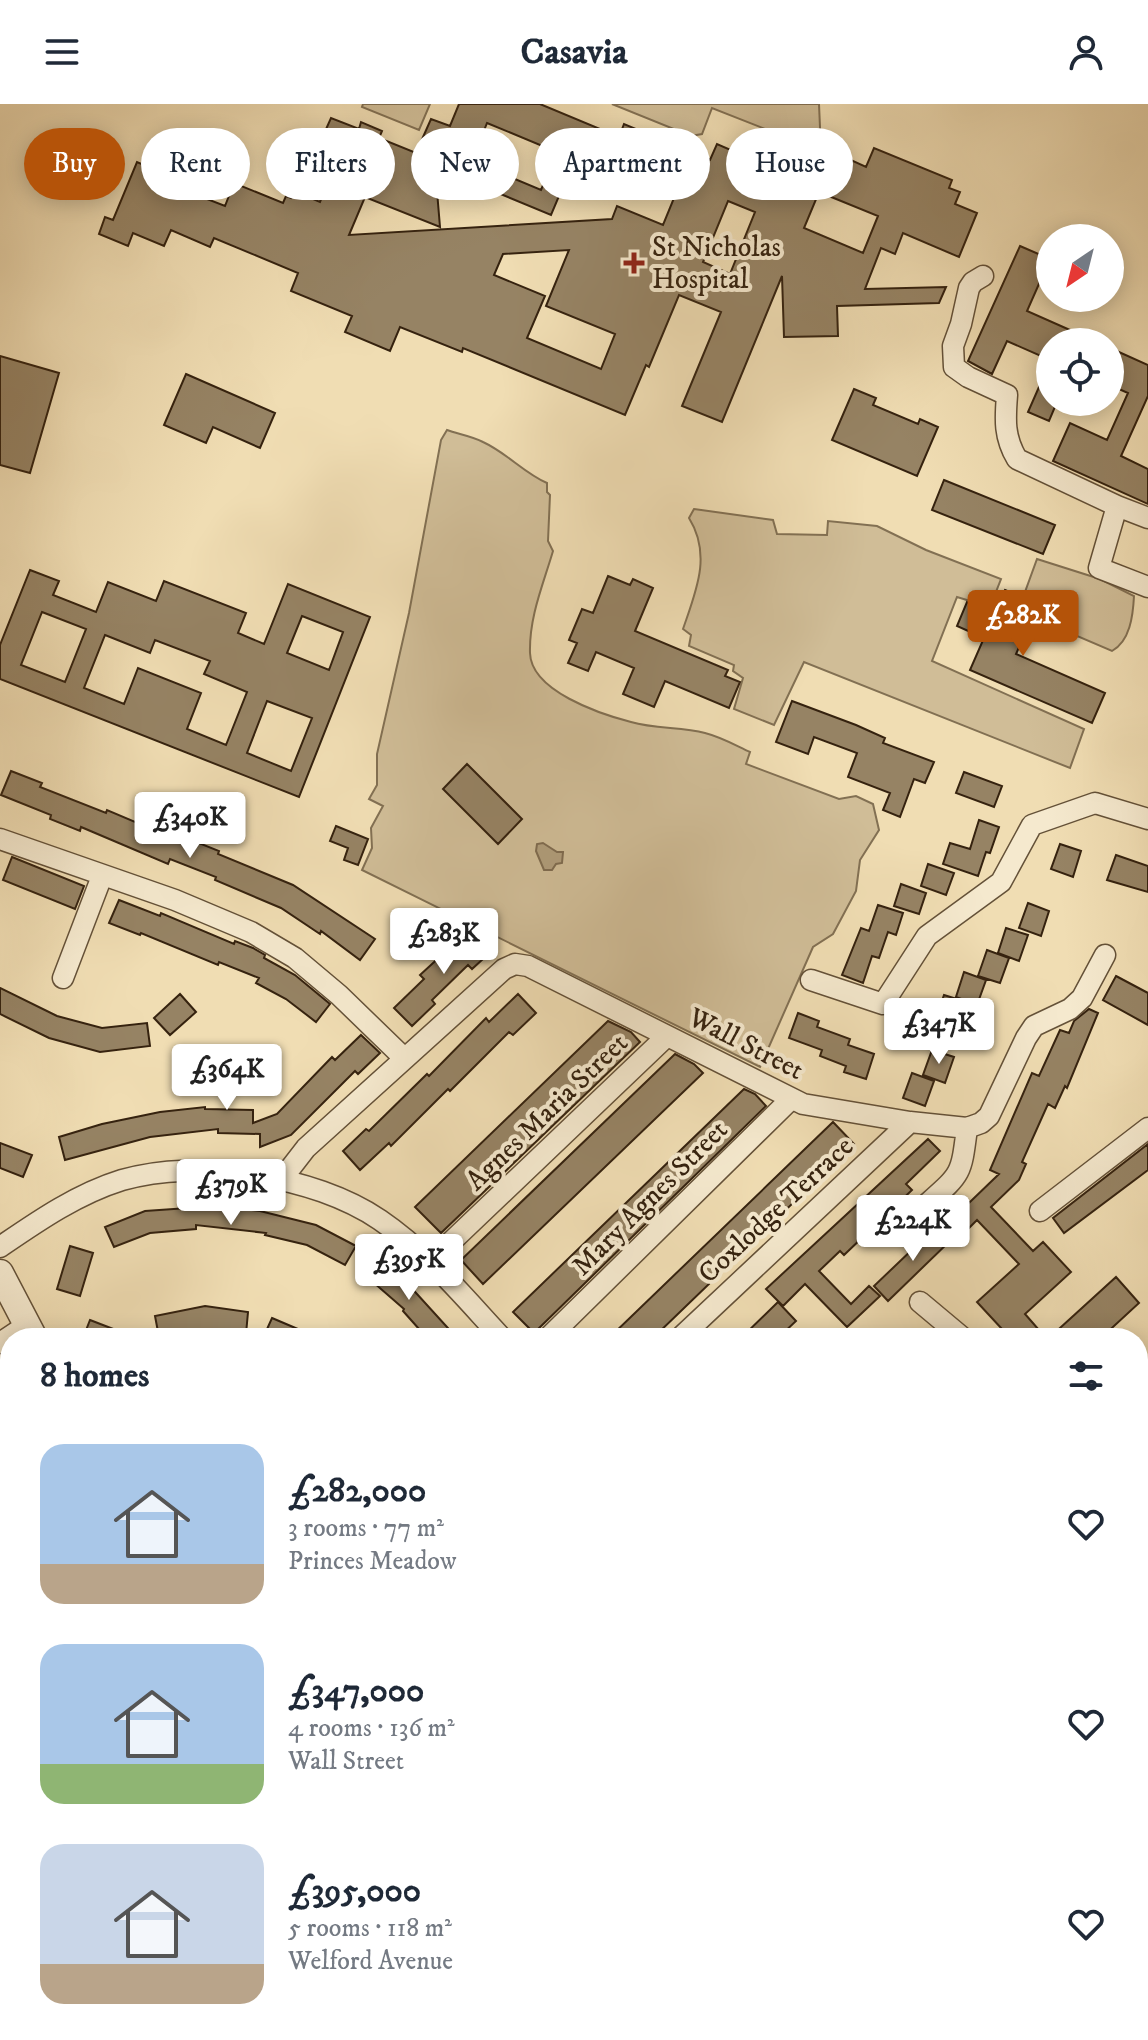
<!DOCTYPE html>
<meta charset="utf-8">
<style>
:root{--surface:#fff;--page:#f6f6f7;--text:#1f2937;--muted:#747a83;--accent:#b45309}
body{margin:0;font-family:"IM FELL DW Pica",serif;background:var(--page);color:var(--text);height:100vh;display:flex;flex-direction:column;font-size:30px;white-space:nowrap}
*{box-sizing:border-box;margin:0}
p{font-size:26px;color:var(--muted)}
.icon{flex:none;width:44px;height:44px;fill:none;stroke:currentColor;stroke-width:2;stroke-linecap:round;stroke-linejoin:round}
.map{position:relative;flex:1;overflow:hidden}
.panel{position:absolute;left:0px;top:1224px;width:1148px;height:712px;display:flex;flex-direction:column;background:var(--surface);border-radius:32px 32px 0 0;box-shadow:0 4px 20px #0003}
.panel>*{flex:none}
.guide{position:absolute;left:24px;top:24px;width:1100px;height:72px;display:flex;gap:16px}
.needle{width:52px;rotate:215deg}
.buttons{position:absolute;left:1036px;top:120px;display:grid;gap:16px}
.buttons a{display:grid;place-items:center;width:88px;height:88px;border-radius:50%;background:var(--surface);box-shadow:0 4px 20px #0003;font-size:40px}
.price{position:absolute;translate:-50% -68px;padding:0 18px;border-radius:8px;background:#fff;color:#222;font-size:26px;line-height:52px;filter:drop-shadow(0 2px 4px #0008)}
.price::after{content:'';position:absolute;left:50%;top:48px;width:24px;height:18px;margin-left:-12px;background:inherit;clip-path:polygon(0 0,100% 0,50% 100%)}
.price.active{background:var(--accent);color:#fff}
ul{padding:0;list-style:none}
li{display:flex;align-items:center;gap:24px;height:200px;padding:0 40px}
li span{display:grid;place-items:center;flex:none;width:224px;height:160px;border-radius:24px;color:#555}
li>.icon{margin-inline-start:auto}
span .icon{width:96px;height:96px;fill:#fffc;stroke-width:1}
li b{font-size:34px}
h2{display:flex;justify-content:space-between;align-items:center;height:96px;padding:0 40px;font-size:34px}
.tag{padding:0 28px;border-radius:36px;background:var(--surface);box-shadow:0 4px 20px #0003;font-size:28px;line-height:72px}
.tag.active{background:var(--accent);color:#fff}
header{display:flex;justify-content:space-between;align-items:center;height:104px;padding:0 40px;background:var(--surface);font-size:36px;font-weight:700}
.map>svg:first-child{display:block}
.green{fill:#d0bd97;stroke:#827053;stroke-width:2}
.water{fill:#b09d7b;stroke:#7f6c50;stroke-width:2}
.building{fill:#968364;stroke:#35220f;stroke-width:2;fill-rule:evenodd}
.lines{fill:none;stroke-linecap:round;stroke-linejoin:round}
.minor-casing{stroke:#645138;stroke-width:23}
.tertiary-casing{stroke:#645138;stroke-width:29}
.minor{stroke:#f5e9ce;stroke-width:20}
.tertiary{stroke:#f5e9ce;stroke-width:26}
.poi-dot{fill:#8f2418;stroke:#f5e9ce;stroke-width:3}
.labels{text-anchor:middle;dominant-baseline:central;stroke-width:8;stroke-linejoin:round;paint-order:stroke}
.poi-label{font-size:28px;fill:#35220f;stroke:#f5e9ce;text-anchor:start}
.street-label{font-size:28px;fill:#35220f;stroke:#f5e9ce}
</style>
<header><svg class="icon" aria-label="menu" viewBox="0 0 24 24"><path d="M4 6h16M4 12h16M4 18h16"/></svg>Casavia<svg class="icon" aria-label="person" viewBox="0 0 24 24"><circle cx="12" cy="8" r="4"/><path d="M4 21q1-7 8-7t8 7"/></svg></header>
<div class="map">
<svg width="1148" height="1936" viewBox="0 0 1148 1936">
<rect width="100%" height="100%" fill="#f0ddb3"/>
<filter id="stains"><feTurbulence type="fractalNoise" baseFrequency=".0025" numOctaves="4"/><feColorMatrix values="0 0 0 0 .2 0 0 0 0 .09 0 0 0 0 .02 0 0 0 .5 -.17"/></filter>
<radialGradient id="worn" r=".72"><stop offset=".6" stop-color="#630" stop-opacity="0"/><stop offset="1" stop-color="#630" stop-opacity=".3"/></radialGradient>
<path class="green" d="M363,0H430L419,26L362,3Z
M612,0H819L821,47L712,4L702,30L691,32Z
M447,326C458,330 472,332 483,338C507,349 524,369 547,379V388L550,391L548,437L553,447C543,481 529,513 530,549C531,587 600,610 631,618C655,625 681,623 705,629C721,633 735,641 750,648L746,660L839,695L856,692L873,700L879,726L860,756L856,787L833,830L813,843L760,963L362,766L372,744L371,724L383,702L369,695L377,681V650L409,509L441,336Z
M694,405L773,416L777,430L827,431L828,417L877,422L926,446L1001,475L990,503L957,493L932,557L1084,625L1070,664L804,558L774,621L734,605L743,574L733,567L734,561L689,542L691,531L683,525C696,487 712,451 689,414Z
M1037,455L1100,475L1134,492C1133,512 1130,537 1112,547L1042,517L1050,499L1025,488Z"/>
<path class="water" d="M543,739L557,748H563L562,759L556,760L552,766H544L536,747L537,740Z"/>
<path class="building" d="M459,0H540L619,33L624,20L710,56L717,40L740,50L733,66L767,80L774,64L792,72L798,59L842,78L851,56L866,63L874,44L952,76L949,84L960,88L955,100L977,109L959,153L903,129L895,150L881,144L865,185L946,183L939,199L837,202L838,232L784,233L782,172L722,318L682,302L721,208L679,191L649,263L646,261L625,311L463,244L462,248L400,223L390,247L345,228L352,212L291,187L298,169L214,134L210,143L171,126L164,142L133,129L128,142L99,130L105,113L113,116L137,58L158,67L155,75L225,102L234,79L283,99L286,92L291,94L294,87L320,98L335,61L314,52L331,14L359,25L361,18L382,27L379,34L416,49L431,15L450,22ZM487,19L557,48L541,86L472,57ZM575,54L617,71L615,75L638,84L647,63L681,77L663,121L617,102L612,115L349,131L365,93L440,123L436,75L458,83L462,74L551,111ZM819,88L878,112L863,149L804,124ZM728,97L755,108L730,170L703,158ZM569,146L546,202L615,230L601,265L527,234L545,192L494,171L503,150Z
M1020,142L1050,155L1027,207L1097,238H1050V256L1007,237L992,270L968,257Z
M1110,244L1148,261V292L1121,352L1148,365V400L1053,357L1070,319L1107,336L1128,289L1110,281Z
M0,252L59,269L30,369L0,361Z
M1050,258V298H1057L1049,317L1028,308Z
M186,270L275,309L260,344L213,323L206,339L164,321Z
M854,285L876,294L873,301L918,320L920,315L938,323L917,372L832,336Z
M944,376L1055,421L1043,450L932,406Z
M30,466L59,477L53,491L96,508L108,478L156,497L164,477L246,509L238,529L264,540L288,480L370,513L299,693L0,575V541ZM42,508L86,525L65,578L21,561ZM302,512L343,528L329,566L287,549ZM105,531L150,549L155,536L210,557L204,570L247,588L226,641L187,625L201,589L138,564L124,600L84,584ZM267,597L312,614L291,667L247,649Z
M608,472L630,481L633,475L653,484L635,527L728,566L725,572L740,578L729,604L665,577L654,603L623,590L634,564L596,548L588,567L568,559L577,539L569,536L582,505L593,509Z
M1005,486L1038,500L1016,550L1105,589L1092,619L970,566L984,534L957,522L967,498L994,510Z
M792,597L856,621L885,634L883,639L934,658L925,679L914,675L900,713L883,706L890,689L848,673L857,649L814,633L808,650L776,638Z
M467,660L522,715L498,740L443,685Z
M11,667L42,679L40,683L106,709L107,706L187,740L189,735L219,747L218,750L293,781L375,835L360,856L321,827L320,830L281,804L215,776L216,773L170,755L168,760L81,723L80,727L50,715L51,711L1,691Z
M964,668L1002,682L994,703L956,689Z
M979,716L999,723L990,749L986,748L978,772L943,760L950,739L970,745Z
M336,722L368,735L358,761L344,756L348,744L330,737Z
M1060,740L1081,747L1073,773L1051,765Z
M1116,751L1148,762V788L1107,776Z
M12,753L84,782L75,805L3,776Z
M928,760L954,769L946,791L921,782Z
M901,780L926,789L919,810L894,802Z
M119,796L160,812L161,809L234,840L235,837L253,844L265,851L264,854L295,871L330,900L316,918L286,895L256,879L259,874L219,858L218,861L141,829L140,831L109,819Z
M1028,799L1049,807L1041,832L1019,824Z
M878,801L903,809L896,831L888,828L879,854L872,852L863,879L842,871L861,824L869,827Z
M478,824L496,843L472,865L468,861L432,896L435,900L412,922L394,904L424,875L420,871L444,849L448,853Z
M1006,824L1028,831L1019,857L998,849Z
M987,846L1009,854L1000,879L978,872Z
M964,868L986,876L977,901L956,893Z
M1116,872L1148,889V921L1103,896Z
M0,884L57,912L102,924L147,919L150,942L100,948L49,934L0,910Z
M180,890L196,908L170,931L154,914Z
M518,890L536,909L513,931L509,928L450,987L448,985L391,1042L389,1039L360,1066L343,1047L366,1025L369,1027L427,970L429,972L486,914L489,918Z
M944,891L966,898L957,924L953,922L944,949L922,941L931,916L935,917Z
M1089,905L1098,909L1067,984L1065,982L1055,1004L1048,1000L1022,1058L1026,1060L1019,1076L991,1103L1033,1147L1043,1138L1071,1168L1025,1210L1046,1234H992L1002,1225L977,1198L1019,1160L977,1116L957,1136L944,1123L999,1070L990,1066L1032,969L1039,972L1060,926L1069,929L1074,917Z
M798,909L819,917L817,923L850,935L848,941L874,950L866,975L844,968L846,962L820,952L822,946L789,934Z
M608,917L631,928L640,938L441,1129L415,1103Z
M361,931L380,949L358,970L355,967L291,1031L260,1043V1030L218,1029V1025L150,1033L65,1056L59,1033L102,1020L160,1008L205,1003V1005L253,1006V1019L277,1010L332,953L335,956Z
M932,946L954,953L945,979L923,971Z
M675,950L694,960L703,969L483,1180L461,1156Z
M912,969L934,977L925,1002L903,994Z
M744,985L755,990L766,1002L534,1229L513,1208Z
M833,1018L854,1040L653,1234H609Z
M928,1035L940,1047L906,1080L912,1086L844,1151L840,1147L819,1167L851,1200L869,1182L880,1192L847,1223L805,1180L783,1202L766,1185Z
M0,1039L32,1051L23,1073L0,1064Z
M1148,1040V1066L1064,1129L1053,1114Z
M217,1102L260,1107L316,1121L356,1142L345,1161L307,1141L265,1131L266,1129L196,1121V1125L150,1129L114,1143L105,1123L145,1107Z
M938,1121L952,1135L888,1197L874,1182Z
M70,1142L93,1149L80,1192L57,1185Z
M380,1155L407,1179L457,1234H427L403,1207L404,1205L366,1172Z
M1116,1173L1139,1199L1101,1234H1049Z
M778,1198L796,1217L778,1234H741Z
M205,1202L248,1208L246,1230L206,1225L159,1233L155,1212Z
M272,1214L319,1234H263Z
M90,1216L134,1233V1234H83Z"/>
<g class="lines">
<g class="minor-casing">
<path id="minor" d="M983,172L973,178L969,184L961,220L953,242L954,263L968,273L1007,291C1005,316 1004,333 1017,355L1117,402
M1148,414L1117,402L1099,464L1148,483
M0,735L175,796L251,828L295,854L339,891L404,954
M63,874L102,772
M811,876L883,900L927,832L1001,778L1032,721L1095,699L1148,715
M282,1075L306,1044L504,865L515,860L528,862L803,1000L910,1018L967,1024L981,1019L989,1012L1026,934L1034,922L1070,905L1082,894L1105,851
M927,1100C962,1069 961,1071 967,1024
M1040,1107L1148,1024
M0,1143C38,1117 77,1090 122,1076C198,1054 314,1071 380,1116C427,1148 463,1192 502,1234
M431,1157L667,932
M920,1198L963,1234
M548,1234L791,995
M680,1234L910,1018
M0,1239L27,1221
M0,1603L10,1624
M641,1926L645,1936
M1135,1926L1148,1935
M658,1936L692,1926"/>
</g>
<g class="tertiary-casing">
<path id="tertiary" d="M0,1169L34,1234
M1138,1361L1148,1349
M0,1840L10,1839
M357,1926L361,1936"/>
</g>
<use href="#minor" class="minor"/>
<use href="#tertiary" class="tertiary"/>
</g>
<path class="poi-dot" d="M630 147h8v8h8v8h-8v8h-8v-8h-8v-8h8z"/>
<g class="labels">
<g class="poi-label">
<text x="652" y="143">St Nicholas<tspan x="652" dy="32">Hospital</tspan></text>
</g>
<g class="street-label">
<text transform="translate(746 940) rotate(27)">Wall Street</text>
<text transform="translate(547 1008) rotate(-44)">Agnes Maria Street</text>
<text transform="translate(650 1094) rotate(-45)">Mary Agnes Street</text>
<text transform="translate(776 1106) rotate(-43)">Coxlodge Terrace</text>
</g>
</g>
<rect width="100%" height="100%" filter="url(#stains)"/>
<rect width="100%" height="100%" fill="url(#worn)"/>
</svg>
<div class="buttons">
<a><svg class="needle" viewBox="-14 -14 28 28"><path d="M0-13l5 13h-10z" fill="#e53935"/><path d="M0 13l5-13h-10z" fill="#747a83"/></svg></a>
<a><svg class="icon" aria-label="locate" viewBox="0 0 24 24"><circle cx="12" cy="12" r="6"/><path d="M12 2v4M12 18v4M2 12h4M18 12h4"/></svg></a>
</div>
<b class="price active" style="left:1023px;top:554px">£282K</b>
<b class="price" style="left:190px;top:756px">£340K</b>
<b class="price" style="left:444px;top:872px">£283K</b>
<b class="price" style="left:939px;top:962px">£347K</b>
<b class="price" style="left:227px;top:1008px">£364K</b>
<b class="price" style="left:231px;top:1123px">£379K</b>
<b class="price" style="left:913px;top:1159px">£224K</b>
<b class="price" style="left:409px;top:1198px">£395K</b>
<div class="guide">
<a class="tag active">Buy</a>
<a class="tag">Rent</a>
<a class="tag">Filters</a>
<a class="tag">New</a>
<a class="tag">Apartment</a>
<a class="tag">House</a>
</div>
<section class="panel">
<h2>8 homes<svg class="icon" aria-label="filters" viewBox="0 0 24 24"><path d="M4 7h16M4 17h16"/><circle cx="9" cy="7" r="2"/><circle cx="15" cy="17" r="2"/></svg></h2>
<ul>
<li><span style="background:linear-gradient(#a9c7e8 75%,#b9a48a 0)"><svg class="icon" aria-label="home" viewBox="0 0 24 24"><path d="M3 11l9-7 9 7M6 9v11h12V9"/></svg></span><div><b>£282,000</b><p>3 rooms · 77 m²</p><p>Princes Meadow</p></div><svg class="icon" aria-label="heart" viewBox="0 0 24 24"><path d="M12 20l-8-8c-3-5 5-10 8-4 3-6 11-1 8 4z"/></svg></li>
<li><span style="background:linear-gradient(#a9c7e8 75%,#8fb573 0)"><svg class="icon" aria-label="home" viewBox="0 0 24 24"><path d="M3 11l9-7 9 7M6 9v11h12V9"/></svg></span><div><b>£347,000</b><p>4 rooms · 136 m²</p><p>Wall Street</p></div><svg class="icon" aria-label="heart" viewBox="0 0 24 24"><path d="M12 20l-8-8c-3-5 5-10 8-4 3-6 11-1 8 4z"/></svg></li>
<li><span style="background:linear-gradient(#c9d6e8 75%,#b9a48a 0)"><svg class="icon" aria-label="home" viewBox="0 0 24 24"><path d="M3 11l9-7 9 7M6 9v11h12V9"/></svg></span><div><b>£395,000</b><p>5 rooms · 118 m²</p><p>Welford Avenue</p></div><svg class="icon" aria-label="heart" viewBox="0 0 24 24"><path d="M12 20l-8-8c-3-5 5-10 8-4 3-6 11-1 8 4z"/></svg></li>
</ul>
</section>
</div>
